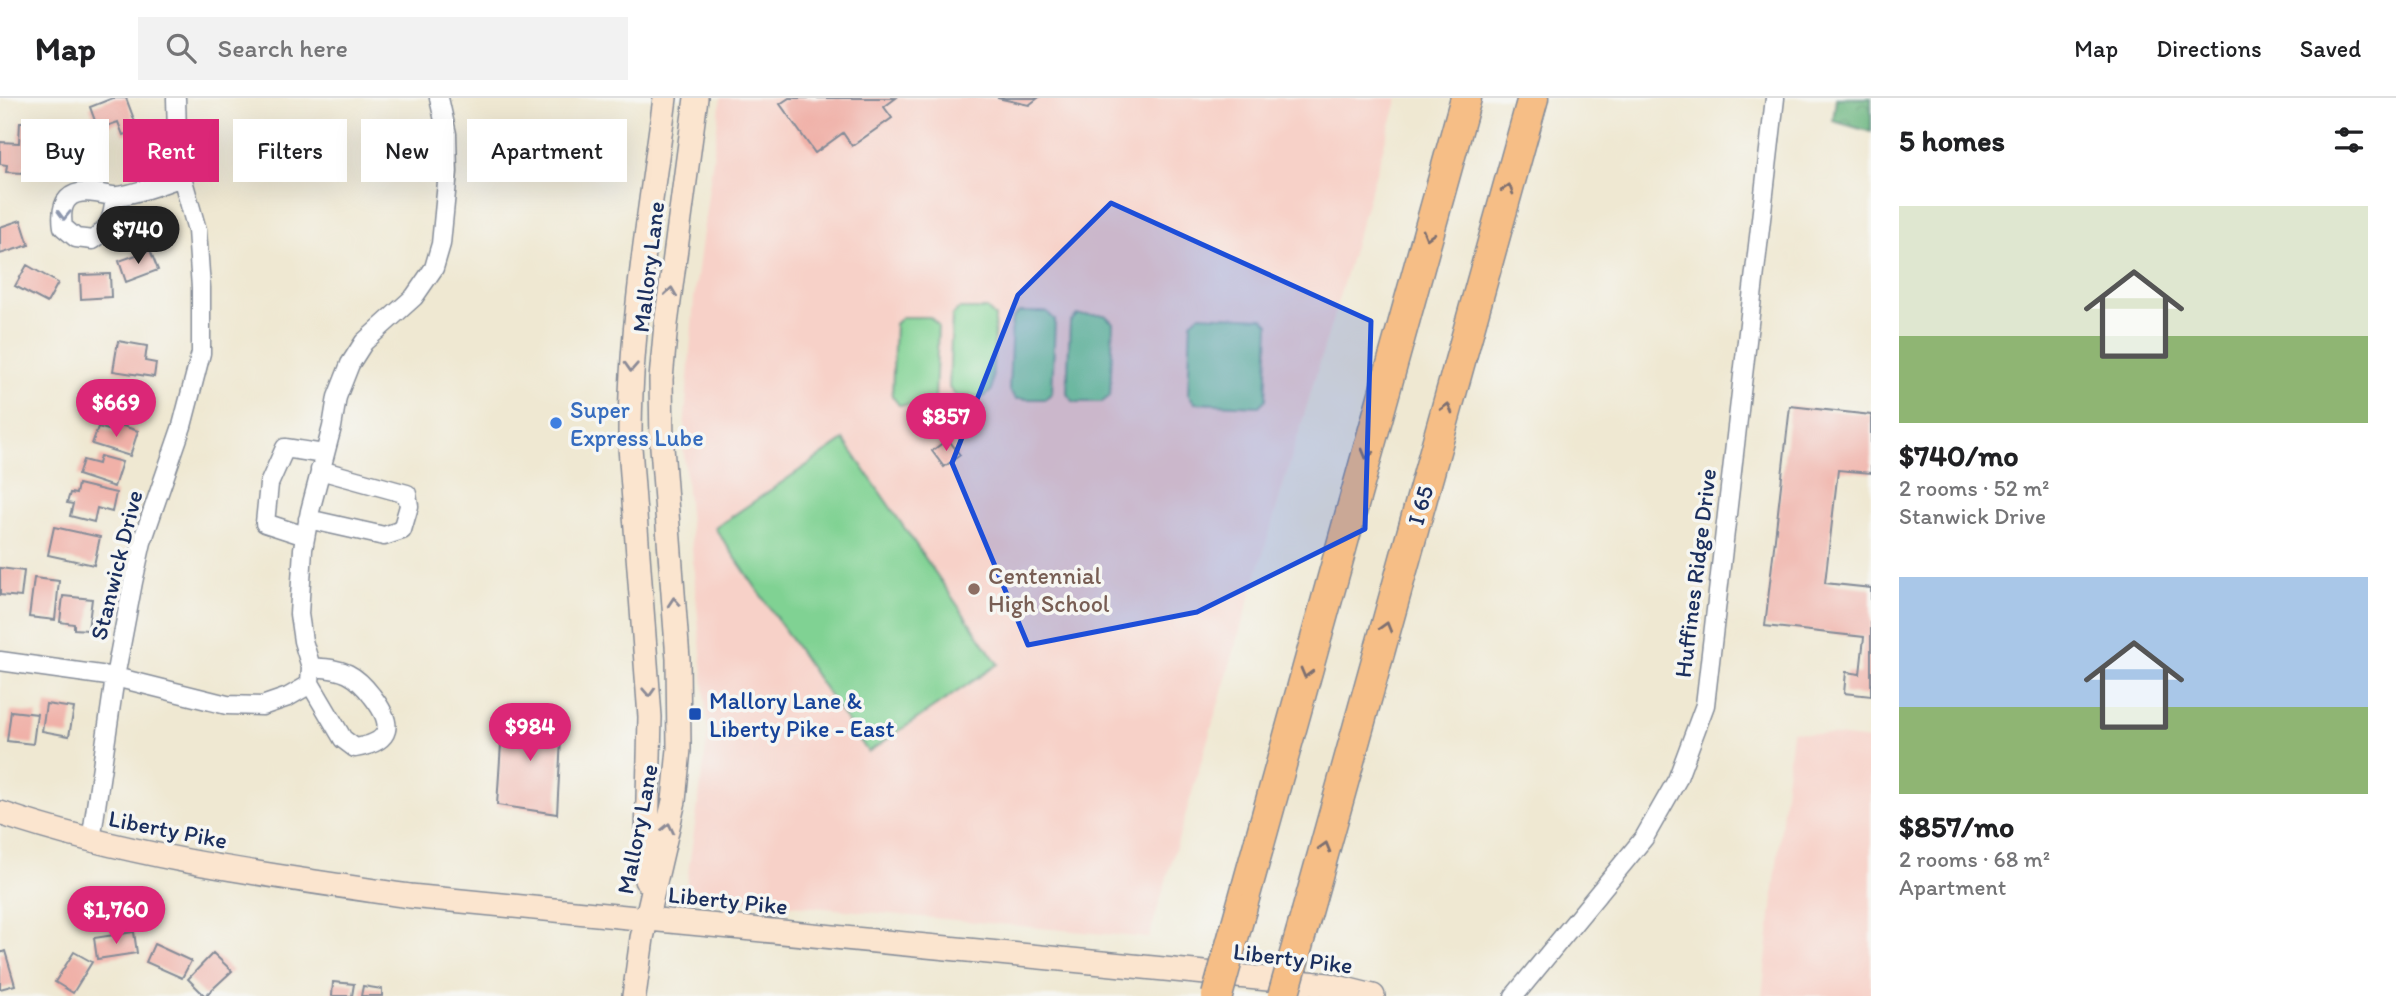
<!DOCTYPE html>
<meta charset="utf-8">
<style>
:root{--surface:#fff;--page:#f2f2f2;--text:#202124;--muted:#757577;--line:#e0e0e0;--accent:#db2777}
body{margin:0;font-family:Itim,sans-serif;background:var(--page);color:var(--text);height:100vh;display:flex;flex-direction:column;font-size:26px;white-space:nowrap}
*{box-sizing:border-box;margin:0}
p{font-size:23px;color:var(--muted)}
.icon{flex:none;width:38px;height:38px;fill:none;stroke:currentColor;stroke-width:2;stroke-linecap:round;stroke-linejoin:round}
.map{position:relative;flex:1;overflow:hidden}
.drawer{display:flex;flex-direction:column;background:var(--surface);width:525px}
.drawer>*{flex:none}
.top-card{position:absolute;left:21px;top:21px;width:665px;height:63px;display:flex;gap:14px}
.price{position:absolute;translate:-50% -60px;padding:0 16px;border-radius:24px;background:var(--accent);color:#fff;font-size:23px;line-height:46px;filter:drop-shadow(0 2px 4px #0008)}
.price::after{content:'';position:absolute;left:50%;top:42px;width:21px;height:16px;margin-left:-10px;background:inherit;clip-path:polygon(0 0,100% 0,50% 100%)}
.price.selected{background:#222;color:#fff}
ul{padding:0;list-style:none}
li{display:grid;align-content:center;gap:14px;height:371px;padding:0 28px}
li span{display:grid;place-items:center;height:217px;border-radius:0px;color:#555}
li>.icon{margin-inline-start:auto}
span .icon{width:126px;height:126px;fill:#fffc;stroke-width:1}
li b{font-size:30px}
h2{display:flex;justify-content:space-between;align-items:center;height:84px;padding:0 28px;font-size:30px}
.tag{padding:0 24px;border-radius:0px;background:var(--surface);box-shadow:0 7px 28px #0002;font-size:24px;line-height:63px}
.tag.selected{background:var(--accent);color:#fff}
header{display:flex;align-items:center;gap:42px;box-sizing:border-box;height:98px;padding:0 35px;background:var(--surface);border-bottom:2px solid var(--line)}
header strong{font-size:33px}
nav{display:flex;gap:38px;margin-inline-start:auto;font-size:24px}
.search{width:490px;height:63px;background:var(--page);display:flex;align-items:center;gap:18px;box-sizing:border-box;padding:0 24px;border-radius:0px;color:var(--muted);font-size:26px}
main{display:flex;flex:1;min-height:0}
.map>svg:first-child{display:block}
.built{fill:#f7d1c8}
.forest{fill:url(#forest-crowns);stroke:#42726e;stroke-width:2}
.garden{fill:#80d293;stroke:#4e8078;stroke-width:2}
.building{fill:#f0b1a8}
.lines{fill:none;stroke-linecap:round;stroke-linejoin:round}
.street-casing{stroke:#858c98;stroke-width:21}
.secondary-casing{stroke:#858c98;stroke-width:26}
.highway-casing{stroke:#858c98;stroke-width:33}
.street{stroke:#fff;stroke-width:18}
.secondary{stroke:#fbe5cf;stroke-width:23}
.highway{stroke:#f6be86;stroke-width:30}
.highway-bridge-casing{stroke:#858c98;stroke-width:33;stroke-linecap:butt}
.highway-bridge{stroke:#f6be86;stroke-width:30}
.oneway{stroke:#7e6f70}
.oneway2{stroke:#8d97ae}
.oneway3{stroke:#8b8a96}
.marked{fill:#1d4ed8;fill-opacity:0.2;stroke:#1d4ed8;stroke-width:5;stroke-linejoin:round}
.shop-dot{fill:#3f7fe0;stroke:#f6f6f2;stroke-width:2.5}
.education-dot{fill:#8d6e63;stroke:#f6f6f2;stroke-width:2.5}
.transit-dot{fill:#1a4fb4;stroke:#f6f6f2;stroke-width:2.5}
.labels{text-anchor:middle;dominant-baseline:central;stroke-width:7;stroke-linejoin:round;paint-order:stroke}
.street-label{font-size:24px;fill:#1b2f5e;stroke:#f6f6f2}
.shop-label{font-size:24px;fill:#366cbe;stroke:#f6f6f2;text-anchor:start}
.education-label{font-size:24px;fill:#785e54;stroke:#f6f6f2;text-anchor:start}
.transit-label{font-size:24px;fill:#164399;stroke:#f6f6f2;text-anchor:start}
</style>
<header>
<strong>Map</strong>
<div class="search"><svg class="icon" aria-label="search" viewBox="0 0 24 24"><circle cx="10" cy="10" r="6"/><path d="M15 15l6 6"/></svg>Search here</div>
<nav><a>Map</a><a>Directions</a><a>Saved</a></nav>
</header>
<main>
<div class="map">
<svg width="1871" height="898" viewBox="0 0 1871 898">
<defs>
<pattern id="forest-crowns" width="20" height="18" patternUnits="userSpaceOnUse" patternTransform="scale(1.75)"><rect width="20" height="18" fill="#68b47d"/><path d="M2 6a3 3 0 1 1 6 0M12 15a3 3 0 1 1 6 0" fill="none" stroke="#55936a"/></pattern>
</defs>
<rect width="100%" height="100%" fill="#f6f6f2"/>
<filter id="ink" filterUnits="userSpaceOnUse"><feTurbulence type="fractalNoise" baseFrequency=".0143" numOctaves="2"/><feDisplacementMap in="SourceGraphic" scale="14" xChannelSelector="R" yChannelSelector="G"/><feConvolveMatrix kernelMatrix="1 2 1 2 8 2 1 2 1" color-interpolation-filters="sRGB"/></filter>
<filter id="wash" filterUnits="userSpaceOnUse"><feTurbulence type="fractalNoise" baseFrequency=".00686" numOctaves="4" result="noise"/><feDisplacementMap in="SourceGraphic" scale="28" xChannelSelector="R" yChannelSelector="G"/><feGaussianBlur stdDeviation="1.57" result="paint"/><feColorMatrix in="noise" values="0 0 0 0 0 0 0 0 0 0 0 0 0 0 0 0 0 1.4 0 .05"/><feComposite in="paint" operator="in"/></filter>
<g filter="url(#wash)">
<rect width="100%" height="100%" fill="#efe8d2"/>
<path class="built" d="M721,0H1398L1149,840L685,797L708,636L683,346L694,201Z
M1792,633L1871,642V898H1762Z"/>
<path class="forest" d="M1836,0H1871V34L1833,23Z"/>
<path class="garden" d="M959,211H987L995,219L992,292L984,299L956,298L949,290L952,218Z
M1019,214H1047L1055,222L1052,295L1045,301H1016L1009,292L1012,221Z
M1077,217H1105L1113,225L1110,298L1102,304H1074L1067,296L1070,224Z
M1199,217L1263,220L1269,226L1266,301L1259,308L1195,305L1188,296L1191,224Z
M902,219H930L938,227L935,301L928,307H899L892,298L895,226Z
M844,342L998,566L868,654L715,430Z"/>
<g id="blocks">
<path class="building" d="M113,0H126L138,32L123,37L118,24L98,31L90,9Z
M789,0H896L884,9L892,20L852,48L843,35L815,55L780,6Z
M997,0H1038L1029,7Z
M20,24H40L39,45L46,46V68H23V75L6,74L7,67L0,66V44L19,45Z
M21,122L29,147L0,156V129Z
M150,152L158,172L126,184L119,163Z
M27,167L58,185L47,205L15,188Z
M110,176L111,199L81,201L80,177Z
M118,243L147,248L145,263L156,265L154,279L113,273Z
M123,283L146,290L140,314L100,303L104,287L120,292Z
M1790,308L1871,317V375L1838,372L1825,485L1871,490V598L1844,595L1846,574L1860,576L1864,539L1765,528Z
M117,326L138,333L130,358L92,346L98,329L115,334Z
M948,341L960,357L944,369L932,353Z
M100,358L122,364L114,389L78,377L83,362L98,366Z
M78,386L116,395L112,414L97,410L94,424L70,418L73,406L67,405L70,395L76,396Z
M54,429L100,439L94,467L48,457Z
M0,470L24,473L21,499L0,497Z
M34,480L59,483L55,522L29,519Z
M63,498L92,501L88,532L74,531V526L60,524Z
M46,606L74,610L69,638L42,633Z
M11,613L37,616L33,646L7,643Z
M503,615L562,622L557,716L497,707Z
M134,834L137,855L97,861L94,840Z
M154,846L191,863L182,880L146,864Z
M5,853L15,887L0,891V855Z
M74,854L92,864L73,895L55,884Z
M213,855L232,873L205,898L188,881Z
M333,884L354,886L352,898H332Z
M363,888L382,891V898H361Z"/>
</g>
</g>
<g filter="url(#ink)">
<use href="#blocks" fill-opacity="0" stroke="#858c98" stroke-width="2"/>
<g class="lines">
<g class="street-casing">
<path id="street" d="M115,99C113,119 110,130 93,142L76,140L63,129C59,103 69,91 96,95C104,96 111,99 118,98C140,95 162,86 182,79
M308,421L384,438L402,432L409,408L407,396L320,372
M305,438L265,425L269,386L285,350L324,356
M0,563L115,579L227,607L262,608L288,599L307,588L310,585L311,569L303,543L299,516L303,451L310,413L332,329L337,299L350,266L364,244L414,199L434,170L441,146L448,74L447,36L439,0
M310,585L343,641L355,650C393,644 394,626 372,598C366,590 358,581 348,576C336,570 323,570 311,569
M91,743L115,579L133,484L142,444L182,328L201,255V190L197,132L182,79L177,36L176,0
M1514,898L1644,740L1677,682L1705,607L1775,0"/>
</g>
<g class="secondary-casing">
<path id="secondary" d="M0,715C132,760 273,778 410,798L1329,887L1373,898
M646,782L650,619L630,349C629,232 650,116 665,0
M634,898L642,840L674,703L679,651L678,561L662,349L661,281L666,226L696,0"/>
</g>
<g class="highway-casing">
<path id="highway" d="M1241,811L1466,0
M1307,814L1533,0"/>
</g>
<use href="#street" class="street"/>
<use href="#secondary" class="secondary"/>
<use href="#highway" class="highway"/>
<g class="highway-bridge-casing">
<path id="highway-bridge" d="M1217,898L1241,811
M1283,898L1307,814"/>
</g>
<use href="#highway-bridge" class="highway-bridge"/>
</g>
<defs><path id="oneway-chevron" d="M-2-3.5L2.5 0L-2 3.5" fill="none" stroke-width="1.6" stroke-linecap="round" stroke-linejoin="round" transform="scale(1.75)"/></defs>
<g class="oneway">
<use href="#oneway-chevron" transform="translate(1508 91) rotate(-74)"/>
<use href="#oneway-chevron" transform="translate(1428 137) rotate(106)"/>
<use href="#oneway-chevron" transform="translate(1447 310) rotate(-74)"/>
<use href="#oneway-chevron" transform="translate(1367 356) rotate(105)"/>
<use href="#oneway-chevron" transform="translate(1386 529) rotate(-74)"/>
<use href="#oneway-chevron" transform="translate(1306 575) rotate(105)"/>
<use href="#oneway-chevron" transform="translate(1325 749) rotate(-74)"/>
</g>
<use class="oneway2" href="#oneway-chevron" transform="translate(64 117) rotate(91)"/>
<g class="oneway3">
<use href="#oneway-chevron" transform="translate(671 194) rotate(-82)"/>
<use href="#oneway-chevron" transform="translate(631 269) rotate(93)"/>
<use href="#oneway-chevron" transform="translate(674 504) rotate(-94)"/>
<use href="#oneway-chevron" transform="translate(649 594) rotate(87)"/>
<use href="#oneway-chevron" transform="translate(668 730) rotate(-78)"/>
</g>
</g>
<path class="marked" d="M1111,105L1371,223L1365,431L1197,514L1028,547L952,365L1018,197Z"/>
<circle class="shop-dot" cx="556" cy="325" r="7"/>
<circle class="education-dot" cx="974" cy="491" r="7"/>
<rect class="transit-dot" x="688" y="609" width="14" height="14" rx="3.5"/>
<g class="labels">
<g class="street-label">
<text transform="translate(648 169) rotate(-83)">Mallory Lane</text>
<text transform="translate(1420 407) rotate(-74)">I 65</text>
<text transform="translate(116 467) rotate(-76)">Stanwick Drive</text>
<text transform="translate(1695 475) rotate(-83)">Huffines Ridge Drive</text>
<text transform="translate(168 731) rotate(11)">Liberty Pike</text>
<text transform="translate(637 731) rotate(-79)">Mallory Lane</text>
<text transform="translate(728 802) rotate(6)">Liberty Pike</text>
<text transform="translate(1293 860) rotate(7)">Liberty Pike</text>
</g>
<g class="shop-label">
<text x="570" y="311">Super<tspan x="570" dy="28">Express Lube</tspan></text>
</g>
<g class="education-label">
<text x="988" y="477">Centennial<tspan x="988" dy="28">High School</tspan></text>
</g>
<g class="transit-label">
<text x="709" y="602">Mallory Lane &amp;<tspan x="709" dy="28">Liberty Pike - East</tspan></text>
</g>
</g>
</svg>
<b class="price selected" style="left:138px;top:168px">$740</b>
<b class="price" style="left:116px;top:341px">$669</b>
<b class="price" style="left:946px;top:355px">$857</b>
<b class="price" style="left:530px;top:665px">$984</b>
<b class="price" style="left:116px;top:848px">$1,760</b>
<div class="top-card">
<a class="tag">Buy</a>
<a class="tag selected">Rent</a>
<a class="tag">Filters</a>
<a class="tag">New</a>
<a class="tag">Apartment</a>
</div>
</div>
<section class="drawer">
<h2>5 homes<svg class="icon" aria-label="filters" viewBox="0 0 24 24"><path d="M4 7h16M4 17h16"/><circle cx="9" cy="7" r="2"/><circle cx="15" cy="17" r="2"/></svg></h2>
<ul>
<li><span style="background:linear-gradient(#dfe7d0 60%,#8fb573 0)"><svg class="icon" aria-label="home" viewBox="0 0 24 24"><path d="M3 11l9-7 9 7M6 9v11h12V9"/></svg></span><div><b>$740/mo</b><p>2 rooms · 52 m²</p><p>Stanwick Drive</p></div></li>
<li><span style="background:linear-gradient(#a9c7e8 60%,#8fb573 0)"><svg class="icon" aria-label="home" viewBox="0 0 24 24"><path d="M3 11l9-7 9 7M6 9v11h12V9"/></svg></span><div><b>$857/mo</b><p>2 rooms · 68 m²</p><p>Apartment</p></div></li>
</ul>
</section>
</main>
